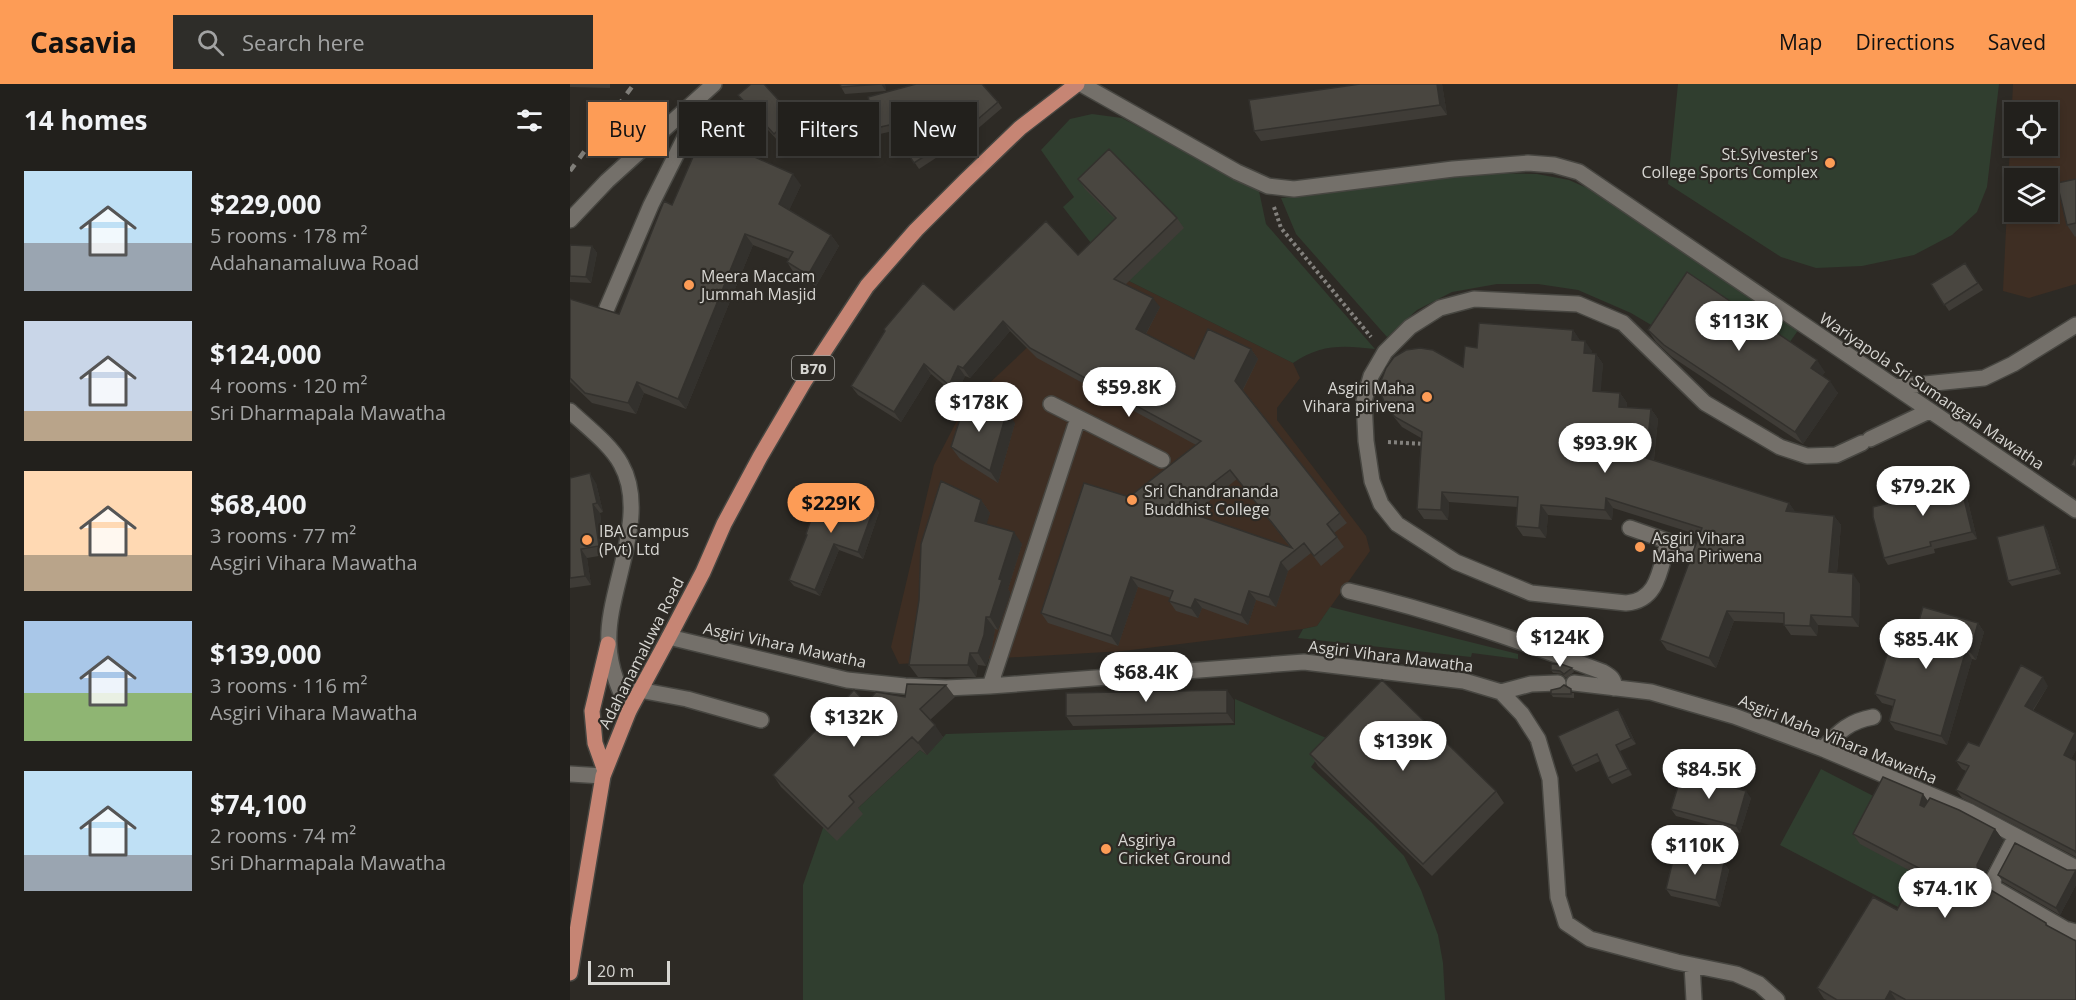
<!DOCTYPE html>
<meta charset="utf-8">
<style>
:root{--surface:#22201c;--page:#2e2d29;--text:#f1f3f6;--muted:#a2a3a3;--line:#3f3e3b;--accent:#fd9c56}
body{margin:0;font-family:"Open Sans",sans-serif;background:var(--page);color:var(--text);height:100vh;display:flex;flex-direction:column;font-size:22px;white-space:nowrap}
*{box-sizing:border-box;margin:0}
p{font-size:20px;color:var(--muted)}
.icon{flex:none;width:33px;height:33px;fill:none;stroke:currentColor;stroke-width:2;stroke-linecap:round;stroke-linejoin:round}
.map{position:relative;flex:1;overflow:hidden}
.panel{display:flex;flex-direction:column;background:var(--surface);width:570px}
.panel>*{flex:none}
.top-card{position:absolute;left:18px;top:18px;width:570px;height:54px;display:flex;gap:12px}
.buttons{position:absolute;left:1434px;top:18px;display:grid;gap:12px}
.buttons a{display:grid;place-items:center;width:54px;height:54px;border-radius:0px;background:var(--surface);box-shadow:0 3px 9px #0003,0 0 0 2px var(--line);font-size:30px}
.scale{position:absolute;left:18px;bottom:15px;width:82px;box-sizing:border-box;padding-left:6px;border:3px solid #d7d6d2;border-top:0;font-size:16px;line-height:21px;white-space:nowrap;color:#d7d6d2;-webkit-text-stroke:4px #2d2a25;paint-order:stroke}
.price{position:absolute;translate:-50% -51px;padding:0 14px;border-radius:21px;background:#fff;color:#222;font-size:20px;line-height:39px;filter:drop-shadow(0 2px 3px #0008)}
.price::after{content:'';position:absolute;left:50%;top:36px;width:18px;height:14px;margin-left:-9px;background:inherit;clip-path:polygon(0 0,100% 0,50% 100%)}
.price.on{background:var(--accent);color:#111}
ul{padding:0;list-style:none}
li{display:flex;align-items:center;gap:18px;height:150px;padding:0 24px}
li span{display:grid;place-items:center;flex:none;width:168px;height:120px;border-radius:0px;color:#555}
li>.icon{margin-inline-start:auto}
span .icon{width:72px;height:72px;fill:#fffc;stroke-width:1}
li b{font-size:26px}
h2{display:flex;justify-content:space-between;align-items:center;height:72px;padding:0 24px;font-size:26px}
.chip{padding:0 21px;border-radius:0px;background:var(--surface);box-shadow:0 3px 9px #0003,0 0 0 2px var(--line);font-size:21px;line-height:54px}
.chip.on{background:var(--accent);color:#111}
header{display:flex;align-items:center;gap:36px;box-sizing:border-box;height:84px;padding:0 30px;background:var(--accent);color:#111}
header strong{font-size:28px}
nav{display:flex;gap:33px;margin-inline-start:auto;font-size:21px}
.search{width:420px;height:54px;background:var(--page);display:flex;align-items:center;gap:15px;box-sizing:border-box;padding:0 21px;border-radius:0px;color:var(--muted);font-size:22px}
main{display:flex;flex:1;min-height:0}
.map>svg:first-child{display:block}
.education{fill:#3e2e23;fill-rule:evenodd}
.green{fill:#303e2f}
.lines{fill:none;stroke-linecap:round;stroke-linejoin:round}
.minor-casing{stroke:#474641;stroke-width:18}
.major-casing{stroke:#474641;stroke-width:18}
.path{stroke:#83817d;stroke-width:4;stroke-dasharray:3 3;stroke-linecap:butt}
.minor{stroke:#74706a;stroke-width:15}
.major{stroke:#c68574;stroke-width:15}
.rail{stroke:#807e79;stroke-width:4.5;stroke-dasharray:8 8;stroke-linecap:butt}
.wall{fill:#3f3c37;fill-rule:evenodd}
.shaded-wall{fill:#33312d}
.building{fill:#494640;stroke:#33312d;stroke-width:1.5;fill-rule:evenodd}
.poi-dot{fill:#fd9c56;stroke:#2d2a25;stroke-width:2}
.labels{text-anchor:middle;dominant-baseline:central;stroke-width:4.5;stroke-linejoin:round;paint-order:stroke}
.shield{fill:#2d2a25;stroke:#a4a29e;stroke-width:1.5}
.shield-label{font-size:15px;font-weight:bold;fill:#d7d6d2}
.poi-label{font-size:16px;fill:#d7d6d2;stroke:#2d2a25;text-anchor:start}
.street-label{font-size:16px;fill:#d7d6d2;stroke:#2d2a25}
</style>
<header>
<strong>Casavia</strong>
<div class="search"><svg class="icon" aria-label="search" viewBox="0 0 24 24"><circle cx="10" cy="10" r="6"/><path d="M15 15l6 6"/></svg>Search here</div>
<nav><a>Map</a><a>Directions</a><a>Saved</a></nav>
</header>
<main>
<section class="panel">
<h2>14 homes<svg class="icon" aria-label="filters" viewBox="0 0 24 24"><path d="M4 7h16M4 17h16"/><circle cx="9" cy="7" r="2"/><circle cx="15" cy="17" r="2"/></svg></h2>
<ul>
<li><span style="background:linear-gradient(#bfe0f5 60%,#9aa5b1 0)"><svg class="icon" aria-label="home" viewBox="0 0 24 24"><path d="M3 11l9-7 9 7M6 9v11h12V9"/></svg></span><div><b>$229,000</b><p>5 rooms · 178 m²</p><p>Adahanamaluwa Road</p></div></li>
<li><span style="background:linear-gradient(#c9d6e8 75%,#b9a48a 0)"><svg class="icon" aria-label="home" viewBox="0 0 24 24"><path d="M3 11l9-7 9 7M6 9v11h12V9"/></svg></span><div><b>$124,000</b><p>4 rooms · 120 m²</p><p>Sri Dharmapala Mawatha</p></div></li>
<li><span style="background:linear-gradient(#ffd9b3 70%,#b9a48a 0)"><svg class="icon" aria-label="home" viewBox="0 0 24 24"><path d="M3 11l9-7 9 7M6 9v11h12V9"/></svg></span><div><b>$68,400</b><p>3 rooms · 77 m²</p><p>Asgiri Vihara Mawatha</p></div></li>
<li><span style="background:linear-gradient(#a9c7e8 60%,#8fb573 0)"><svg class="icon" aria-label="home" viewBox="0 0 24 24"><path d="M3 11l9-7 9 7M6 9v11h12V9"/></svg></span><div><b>$139,000</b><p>3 rooms · 116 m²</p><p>Asgiri Vihara Mawatha</p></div></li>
<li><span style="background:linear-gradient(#bfe0f5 70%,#9aa5b1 0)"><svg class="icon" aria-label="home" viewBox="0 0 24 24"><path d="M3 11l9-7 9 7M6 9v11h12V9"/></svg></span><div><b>$74,100</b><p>2 rooms · 74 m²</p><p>Sri Dharmapala Mawatha</p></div></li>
</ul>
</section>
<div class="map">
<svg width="1506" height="916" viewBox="0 0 1506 916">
<rect width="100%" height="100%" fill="#2d2a25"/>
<path class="education" d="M1443,0H1506V200L1459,214L1433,207ZM1444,28H1478V62H1444ZM1444,94H1478V128H1444Z
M545,190L723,279L730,294L707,324V336L796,452L800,467L747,542L733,545L553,567L329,580L321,563L364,381L394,323L531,194Z"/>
<path class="green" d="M1108,0H1429L1417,103L1407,128L1382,151L1344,171L1292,182L1246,184L1211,173L1098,100Z
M522,30L552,34L689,107L696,140L805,265C773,261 750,260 723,279L545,190L493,123L504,113L471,66L500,35Z
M918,89L967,90L999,96L1026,108L1229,245L1217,262L1093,248L1061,229L1008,206L968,200H927L882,208L847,226L817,253L726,150L711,114Z
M760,523L948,570V575L902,569L901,573L728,554L733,545L747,542Z
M665,615L761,656L741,683L803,740L834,772L851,806L868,851L873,879L875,916H233V801L253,744L288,724L350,666L357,671L376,650L665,641Z
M1251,685L1313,717L1346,789L1328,823L1210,761Z"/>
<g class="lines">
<g class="minor-casing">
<path id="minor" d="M511,0L667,88L698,102L724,105L883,85L958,79L984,81L1009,88L1506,426
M0,136L37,97L144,0
M37,224L81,121L117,49L128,15
M1325,303L1414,294L1443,280L1506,241
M481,320L592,376
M0,327C16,342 41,361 51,380C81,433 35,507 39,561C40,585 49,605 59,627
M1300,355L1359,327
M1060,444L1117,464
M1098,458C1090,483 1089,517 1056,519L961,509L886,478L827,440L811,420L802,397L796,357L794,317L801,292L815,268L840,243L870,224L904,215L1008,220L1053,239L1135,319L1210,363L1237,372L1266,371L1292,359
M779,507C866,527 950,557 1033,588C1040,592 1045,595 1044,604
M99,553L277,596L335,602L376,604L420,602L734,578L894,597L931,608L961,600L988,599
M1004,599L1081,608L1164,632L1253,665L1401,728L1506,784
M420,602L508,334
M69,606L117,615L191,636
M931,608L952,630L968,655L980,695L988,813L996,839L1020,855L1107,878L1166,890L1189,900L1207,916
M1253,665C1269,647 1280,637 1303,633
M0,690L33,692
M1446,752L1423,796L1424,804L1495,845L1506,848
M1122,881L1124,916"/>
</g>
<g class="major-casing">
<path id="major" d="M35,687L25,659L22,627L38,560
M0,889L33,692L59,627L99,553L133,488L154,440L190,373L234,298L297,202L346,146L395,97L450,44L507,0"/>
</g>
<path class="path" d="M704,123L711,144L801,253
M818,358L855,360"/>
<use href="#minor" class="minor"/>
<use href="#major" class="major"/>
<path class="rail" d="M0,87L64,0"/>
</g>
<path class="wall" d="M0,0H40V4L0,3Z
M270,0H315L316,7L275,10L271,3Z
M872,0L877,31L691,57L684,47Z
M168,11L223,32L228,38L208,57L173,18Z
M298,13L428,18L432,24L398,53L349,85L323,47L310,50L306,44Z
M508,95L607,134L614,144L556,200L590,223L576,250L624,275L681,265L688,275L673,306L777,439L764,449L774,463L751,482L741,469L718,487L706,523L686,516L678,541L632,524L628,534L606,527L599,517L601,514L568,503L548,562L478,539L471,529L559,413L626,361L467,274L440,247L400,294L395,292L386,311L361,290L331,338L288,311L281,302L315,247L314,245L384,226L508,171L545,135L515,105ZM667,395L720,463L623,430Z
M1506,95V152L1505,153L1497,141Z
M231,101L219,126L261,151L269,162L246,202L224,189L217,178L219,175L183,161L116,325L74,309L66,330L22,319L0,298V215L49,230L102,121Z
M0,161L22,162L27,169L21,199L0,198Z
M1395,179L1413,206L1379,227L1361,200Z
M1003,246L1010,257L1022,267L1021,270H1026L1033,280L1030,307L1050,309L1057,319V323L1081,325L1088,335L1084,376L1219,419L1225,428L1264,432L1271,441L1267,489L1290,500L1289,543L1248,541L1247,552L1221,551L1214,541V539L1164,537L1146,584L1097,566L1090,556L1129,451L1043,424L1042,436L978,431L976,454L953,452L946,442L947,423L879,418L878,436L854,435L847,425L851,354L832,343L816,323L893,283L907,264Z
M1078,246L1255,288L1252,292L1268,309L1233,360L1102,273L1086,258Z
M445,339L428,399L390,375L381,363Z
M0,394L26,399L33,428L30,429L35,471L17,474L21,501L0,504Z
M1393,397L1407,455L1364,465L1365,469L1318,481L1314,474L1350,411Z
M411,416L420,429L416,440L452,460L438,505L440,508V511L428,546L425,545L422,564L416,582L408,581L406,593H348L339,581Z
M309,428L293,475L269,466L250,512L224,502L219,496L237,452L236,450Z
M1474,441L1477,446L1491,490L1442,502L1438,497Z
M1408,539L1414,548L1406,576L1402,575L1377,661L1325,646L1319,637L1323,622L1312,619L1305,610L1343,557Z
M1002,584L1004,588L996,594L992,590L983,589L981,586Z
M376,601L385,613L360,636L373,653L357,671L350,666L288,724L293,730L267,757L211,703L203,691L296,619L335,613Z
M1478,602L1463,627L1505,649L1506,651V666L1501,675L1506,677V773L1392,714L1386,706L1396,687L1392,685L1386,677L1409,662Z
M1004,609V614L983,613L981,610Z
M664,616V639L503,642L496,632Z
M1052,631L1066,660L1050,667L1062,691L1042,700L1038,694L1030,677L1006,688L1002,682Z
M740,670L926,707L934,719L862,792L748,682Z
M1353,710L1358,717L1425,745L1433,756L1414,792L1415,803L1476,839L1479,843L1506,916H1257L1254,915L1247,904L1327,826L1346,790L1290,760L1283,750Z
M1181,714L1170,749L1106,732L1101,725Z
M1154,779L1159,786L1150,823L1101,812L1096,805Z
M1428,791L1506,801L1490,831L1433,798Z"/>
<path class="shaded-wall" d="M311,0H315L316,7Z
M867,0H872L877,31L870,21Z
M223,90L231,101L217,131L209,120Z
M175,150L183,161L116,325L108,315Z
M261,151L269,162L246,202L238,191Z
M22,162L27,169L21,199L16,193Z
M583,214L590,223L573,255L566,245Z
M433,237L440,247L400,294L393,284Z
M1003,246L1010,256L1009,266L1002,256Z
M1015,257L1022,267L1021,279L1014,269Z
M681,265L688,275L672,307L665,297Z
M1026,270L1033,280L1030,317L1023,307Z
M1247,276L1255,288L1249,296L1241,284Z
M354,280L361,290L331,338L324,328Z
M388,282L395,292L386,311L379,301Z
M1260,297L1268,309L1233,360L1225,348Z
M67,298L74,309L66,330L58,319Z
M1050,309L1057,319L1056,333L1049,323Z
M1081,325L1088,335L1083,383L1076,374Z
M437,327L445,339L428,399L420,387Z
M20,389L26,399L33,428L27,419Z
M1388,390L1393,397L1407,455L1402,448Z
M872,408L879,418L878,436L871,426Z
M1036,414L1043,424L1042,436L1035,426Z
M411,416L420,429L414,449L405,437Z
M1219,419L1226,429L1216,427Z
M23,420L30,429L35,471L29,462Z
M305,421L309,428L293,475L288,468Z
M971,421L978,431L976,454L969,444Z
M1264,432L1271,441L1266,498L1259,488Z
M1474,441L1477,446L1491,490L1487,485Z
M444,448L452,460L438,505L440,508V511L428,546L420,533L429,495Z
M264,460L269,466L250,512L245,506Z
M11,465L17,474L21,501L15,492Z
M711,478L718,487L706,523L699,513Z
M1283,490L1290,500L1289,543L1282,533Z
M561,493L568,503L548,562L541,552Z
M679,507L686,516L678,541L671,531Z
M625,515L632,524L628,534L621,524Z
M1157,527L1164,537L1146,584L1139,574Z
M1241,531L1248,541L1247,552L1240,542Z
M416,533L425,545L422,564L416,582L408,569Z
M1408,539L1414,548L1406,576L1400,568Z
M1396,566L1402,575L1377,661L1371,652Z
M400,569L408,581L406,593L398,581Z
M1473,593L1478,602L1460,630L1455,622Z
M657,606L664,616V639L657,629Z
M1048,625L1052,631L1066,660L1061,654Z
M365,641L373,653L357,671L348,659Z
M1505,649L1506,651V666L1499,679L1494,671Z
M1046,661L1050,667L1062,691L1058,685Z
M1176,707L1181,714L1170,749L1166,742Z
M1353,710L1360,721L1357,731L1350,721Z
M1425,745L1433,756L1414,792L1416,810L1409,799L1407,781Z
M1154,779L1159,786L1150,823L1146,816Z
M1506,786V801L1490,831L1486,824Z
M1320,907L1326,916H1315Z"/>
<path class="building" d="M181,0H194L223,32L204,50L168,11Z
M270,0H311L271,3Z
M346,0H412L428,18L394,47L344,79L319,41L306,44L298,13Z
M790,0H867L870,21L684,47L679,16Z
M133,50L223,90L209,120L261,151L238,191L217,178L223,168L175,150L108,315L67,298L58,319L15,309L0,294V215L49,230L94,117L102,121Z
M539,65L607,134L544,195L583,214L566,245L624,275L638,245L681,265L665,297L770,429L757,440L767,453L744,472L734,459L711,478L699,513L679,507L671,531L625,515L621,524L599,517L603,507L561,493L541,552L471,529L514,399L559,413L631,357L460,264L433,237L393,284L388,282L379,301L354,280L324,328L281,302L315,247L314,245L353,199L384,226L476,137L508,171L546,134L508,95ZM660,386L722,464L609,425Z
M1506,95V139L1497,141L1487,99Z
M0,161L22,162L16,193L0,192Z
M1395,179L1408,199L1374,221L1361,200Z
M1117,188L1247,276L1241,284L1260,297L1225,348L1094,261L1078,246Z
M909,239L1003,246L1002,256L1015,257L1014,269L1026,270L1023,307L1050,309L1049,323L1081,325L1076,374L1219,419L1216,427L1264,432L1259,488L1283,490L1282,533L1241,531L1240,542L1214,541V529L1157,527L1139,574L1090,556L1132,444L1036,414L1035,426L971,421L969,444L946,442L948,413L872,408L871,426L847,425L852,348L825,333L816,323L811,310V297L816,284L824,273L836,266L850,264L863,266L893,283L895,262L907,264Z
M396,316L437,327L420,387L381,363Z
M1506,371V383L1501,381Z
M20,389L27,419L23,420L29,462L11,465L15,492L0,494V394Z
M1388,390L1402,448L1360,458L1361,462L1314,474L1303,433V423L1350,411L1347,400Z
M371,397L411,416L405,437L444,448L429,495L432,496L431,499L420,533H416L414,551L408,569H400L398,581H339L349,516L351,460Z
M252,403L305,421L288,468L264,460L245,506L219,496L237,451L236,450Z
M1474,441L1487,485L1438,497L1427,453Z
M1353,523L1408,539L1400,568L1396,566L1371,652L1319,637L1325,616L1305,610L1323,551L1343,557Z
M981,580H991L1002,584L994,590L990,587L981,586Z
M1451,581L1473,593L1455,622L1505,649L1494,671L1506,677V769L1505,767L1386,706L1399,682L1386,677L1398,658L1409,662Z
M812,596L926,707L853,780L740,670Z
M337,600L376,601L350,625L365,641L348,659L342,653L279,712L284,718L258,745L203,691L284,606L296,619L306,608L335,613Z
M994,601L1001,605V610H981V606L990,604Z
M657,606V629L496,632V609Z
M1048,625L1061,654L1046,661L1058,685L1038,694L1027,670L1002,682L988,652Z
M1112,689L1176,707L1166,742L1101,725Z
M1313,693L1353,710L1350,721L1354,723L1360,714L1389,726L1425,745L1407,781L1409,799L1476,839V841L1506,857V916H1336L1320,907L1315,916H1267L1247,904L1303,813L1327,826L1349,784L1283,750Z
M1445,759L1497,786H1506L1486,824L1428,791Z
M1105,768L1154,779L1146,816L1096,805Z"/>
<g class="poi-dot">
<circle cx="1260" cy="79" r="6"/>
<circle cx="119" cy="201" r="6"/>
<circle cx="857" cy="313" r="6"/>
<circle cx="562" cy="416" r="6"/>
<circle cx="17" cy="456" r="6"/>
<circle cx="1070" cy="463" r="6"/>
<circle cx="536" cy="765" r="6"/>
</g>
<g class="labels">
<rect class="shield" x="222" y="272" width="42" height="24" rx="4.5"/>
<g class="shield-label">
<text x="243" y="284">B70</text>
</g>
<g class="poi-label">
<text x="1248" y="70" text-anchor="end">St.Sylvester's<tspan x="1248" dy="18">College Sports Complex</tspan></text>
<text x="131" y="192">Meera Maccam<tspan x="131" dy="18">Jummah Masjid</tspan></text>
<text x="845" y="304" text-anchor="end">Asgiri Maha<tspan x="845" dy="18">Vihara pirivena</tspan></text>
<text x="574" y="407">Sri Chandrananda<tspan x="574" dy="18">Buddhist College</tspan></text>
<text x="29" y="447">IBA Campus<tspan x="29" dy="18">(Pvt) Ltd</tspan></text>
<text x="1082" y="454">Asgiri Vihara<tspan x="1082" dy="18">Maha Piriwena</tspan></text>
<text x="548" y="756">Asgiriya<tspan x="548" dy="18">Cricket Ground</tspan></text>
</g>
<g class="street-label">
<text transform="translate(1362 307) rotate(34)">Wariyapola Sri Sumangala Mawatha</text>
<text transform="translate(215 561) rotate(12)">Asgiri Vihara Mawatha</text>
<text transform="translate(71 569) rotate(-63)">Adahanamaluwa Road</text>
<text transform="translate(821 572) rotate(7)">Asgiri Vihara Mawatha</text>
<text transform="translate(1268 655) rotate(22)">Asgiri Maha Vihara Mawatha</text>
</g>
</g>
</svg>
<div class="buttons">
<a><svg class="icon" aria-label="locate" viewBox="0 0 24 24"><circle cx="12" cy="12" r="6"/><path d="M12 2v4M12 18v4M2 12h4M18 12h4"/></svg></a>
<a><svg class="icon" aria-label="layers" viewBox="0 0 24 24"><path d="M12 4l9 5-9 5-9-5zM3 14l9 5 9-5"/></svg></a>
</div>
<div class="scale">20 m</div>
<b class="price" style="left:1169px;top:268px">$113K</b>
<b class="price" style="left:559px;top:334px">$59.8K</b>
<b class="price" style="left:409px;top:349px">$178K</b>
<b class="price" style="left:1035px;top:390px">$93.9K</b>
<b class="price" style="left:1353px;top:433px">$79.2K</b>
<b class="price on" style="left:261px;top:450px">$229K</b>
<b class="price" style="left:990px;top:584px">$124K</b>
<b class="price" style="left:1356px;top:586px">$85.4K</b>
<b class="price" style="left:576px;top:619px">$68.4K</b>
<b class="price" style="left:284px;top:664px">$132K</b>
<b class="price" style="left:833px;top:688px">$139K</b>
<b class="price" style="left:1139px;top:716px">$84.5K</b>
<b class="price" style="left:1125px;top:792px">$110K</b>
<b class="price" style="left:1375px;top:835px">$74.1K</b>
<div class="top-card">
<a class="chip on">Buy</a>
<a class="chip">Rent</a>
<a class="chip">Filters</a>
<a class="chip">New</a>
</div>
</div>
</main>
